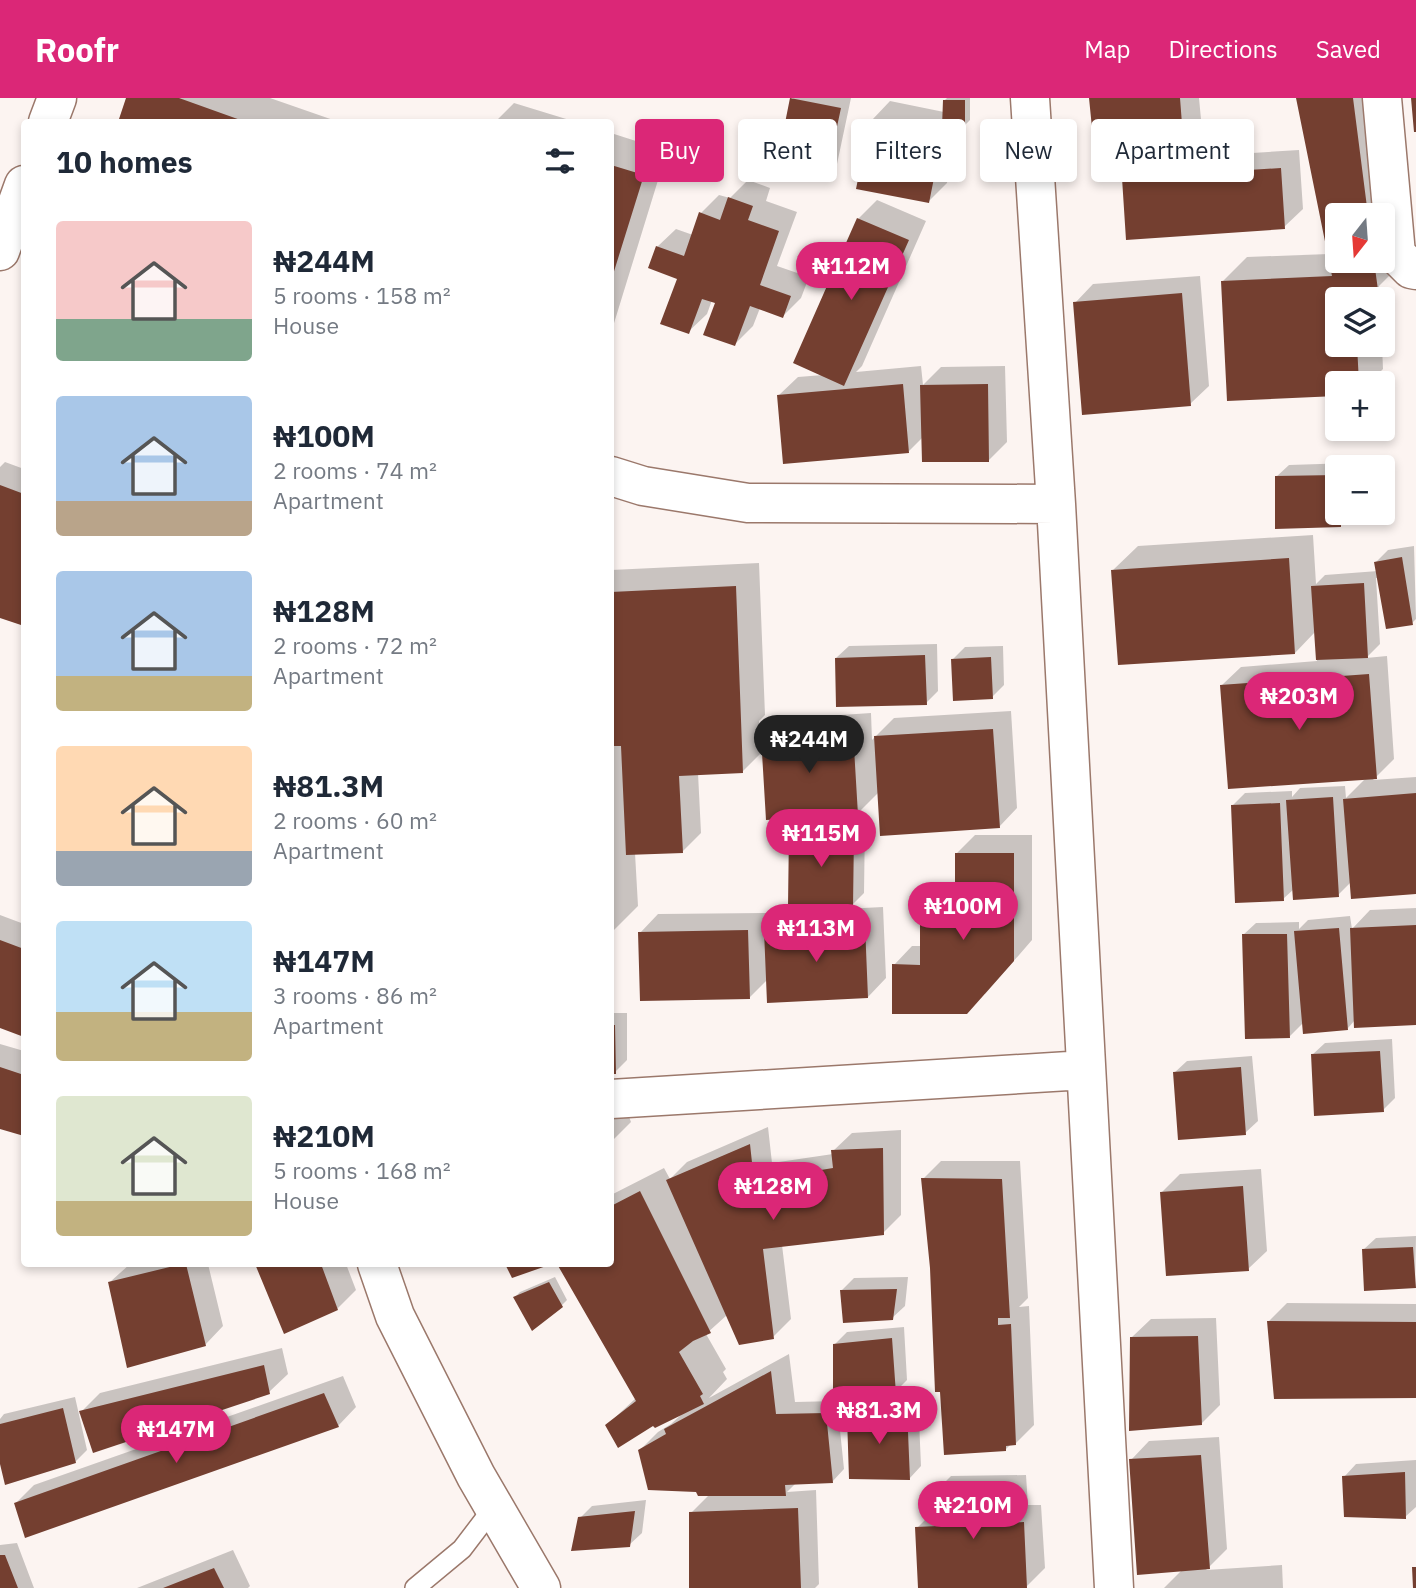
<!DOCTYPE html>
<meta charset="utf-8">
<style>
:root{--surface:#fff;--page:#f6f6f7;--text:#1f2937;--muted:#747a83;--accent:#db2777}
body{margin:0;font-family:"IBM Plex Sans",sans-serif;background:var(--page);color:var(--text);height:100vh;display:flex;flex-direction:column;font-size:26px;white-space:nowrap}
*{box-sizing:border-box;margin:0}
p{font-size:23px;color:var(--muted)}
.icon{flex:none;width:38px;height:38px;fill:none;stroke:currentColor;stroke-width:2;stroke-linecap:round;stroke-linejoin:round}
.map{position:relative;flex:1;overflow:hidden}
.drawer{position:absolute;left:21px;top:21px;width:593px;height:1148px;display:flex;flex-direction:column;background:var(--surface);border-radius:7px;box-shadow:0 4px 10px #0003}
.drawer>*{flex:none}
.top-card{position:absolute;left:635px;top:21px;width:665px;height:63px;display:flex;gap:14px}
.needle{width:46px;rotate:197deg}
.buttons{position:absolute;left:1325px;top:105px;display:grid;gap:14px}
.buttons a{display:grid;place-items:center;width:70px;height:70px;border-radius:7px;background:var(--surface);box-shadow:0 4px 10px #0003;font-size:35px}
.price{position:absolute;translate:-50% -60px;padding:0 16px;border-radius:24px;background:var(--accent);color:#fff;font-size:23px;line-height:46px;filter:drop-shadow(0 2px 4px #0008)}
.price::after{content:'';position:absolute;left:50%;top:42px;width:21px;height:16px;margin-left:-10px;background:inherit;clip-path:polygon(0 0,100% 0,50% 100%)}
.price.active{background:#222;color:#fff}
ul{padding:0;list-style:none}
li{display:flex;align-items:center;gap:21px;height:175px;padding:0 35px}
li span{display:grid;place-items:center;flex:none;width:196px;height:140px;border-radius:7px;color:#555}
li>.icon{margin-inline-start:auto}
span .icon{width:84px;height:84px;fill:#fffc;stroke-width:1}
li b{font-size:30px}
h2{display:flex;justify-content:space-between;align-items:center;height:84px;padding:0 35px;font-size:30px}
.chip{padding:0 24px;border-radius:7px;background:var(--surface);box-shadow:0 4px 10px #0003;font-size:24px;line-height:63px}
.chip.active{background:var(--accent);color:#fff}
header{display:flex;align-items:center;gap:42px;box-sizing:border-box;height:98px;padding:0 35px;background:var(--accent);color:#fff}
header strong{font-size:33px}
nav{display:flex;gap:38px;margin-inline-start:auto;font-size:24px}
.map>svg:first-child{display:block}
.shadow{fill:#0003;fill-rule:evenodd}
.building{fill:#743f30}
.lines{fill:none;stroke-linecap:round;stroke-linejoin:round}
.service-casing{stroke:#9b786b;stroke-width:22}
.minor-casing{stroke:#9b786b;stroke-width:41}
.trunk-casing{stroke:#9b786b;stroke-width:41}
.service{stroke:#fff;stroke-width:19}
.minor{stroke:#fff;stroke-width:38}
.trunk{stroke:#fff;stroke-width:38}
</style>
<header>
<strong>Roofr</strong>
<nav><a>Map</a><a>Directions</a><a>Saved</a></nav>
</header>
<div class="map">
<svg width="1416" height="1490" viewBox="0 0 1416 1490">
<rect width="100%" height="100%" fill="#fcf4f1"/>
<path class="shadow" d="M128,0H270L339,24H119Z
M793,0H851L837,66L825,78Z
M947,0H970V22L964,28H958L947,85L929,103L872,22L890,3L944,14L945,2Z
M1091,0H1199L1202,32L1184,50Z
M1298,0H1373L1395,172L1379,188L1380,201H1337V247H1382L1383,271L1369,285H1337V297L1222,184L1247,159L1329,156ZM1337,117H1382V163H1337Z
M514,5L576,24H495Z
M611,35L667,53L611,235Z
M1299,52L1303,111L1284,129L1123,81L1142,62Z
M748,82L770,90L766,103L797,114L777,168L809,179L801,200L783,218L760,210L753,228L735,246L717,204L712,202L707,216L688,234L679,180L657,149L676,131L693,137L701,115L719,97L730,100Z
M877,102L926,123L862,268L856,274L921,268L923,287L941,269L1005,268L1007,344L989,362L923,339L909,353L779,297L798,279L823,277L858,121Z
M1200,178L1209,288L1190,306L1075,205L1093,186Z
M5,364L24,371V526L0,518V369Z
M1351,365V369H1337V415H1353L1340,428L1276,379L1289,367Z
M1313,437L1316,486L1325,477L1378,473L1376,464L1388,452L1414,448L1416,521L1412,525L1379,480H1376L1380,546L1366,560L1387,558L1394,661L1373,682L1416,679V794L1352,783L1338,797L1294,791L1283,801L1233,707L1245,695L1292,693V699L1300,690L1345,688L1346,700L1366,680L1222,587L1241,569L1317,563L1315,534L1295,555L1113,472L1138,448Z
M759,465L765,617L759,623L760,642L781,621L871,615L872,642L894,620L1011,613L1017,710L999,729L879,694L857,716L806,718V721L865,722L864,795L852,807L790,734L805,718L764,652L743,673L698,675L701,735L683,753L635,755L638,808L614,832H611V472Z
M937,546L938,593L926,605L836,560L849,548Z
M1003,548L1004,587L992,599L953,561L965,549Z
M975,737H1032V842L985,896L894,867L912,848H922V821L941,803H957V755Z
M883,809L886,880L868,899L768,881L749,900L640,835L658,816L766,815V831L784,814Z
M1416,810V926L1355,922L1348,930L1304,924L1290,938L1243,837L1256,825L1299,824V831L1308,822L1350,818L1352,831L1370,812Z
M0,817L24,826V937L0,928Z
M611,915H627V962L615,974H611Z
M1392,941L1395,1000L1383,1012L1312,957L1325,945Z
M0,946L24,953V1036L0,1029Z
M1252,958L1258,1023L1245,1035L1174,975L1187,963Z
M620,994L631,1024L611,1044V996Z
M768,1029L772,1065L833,1056V1053L852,1035L901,1032V1117L883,1135L782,1147L791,1221L773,1239L727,1217L706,1236L726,1271L723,1274L727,1281L709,1300L789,1256L795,1304L837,1303L844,1371L832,1384L796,1385L787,1394L816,1392L819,1486L815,1490H691V1415L710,1396L697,1392L640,1352L658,1334L671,1326L682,1316L654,1325L607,1327L636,1300L559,1166H611V1097L664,1070L670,1081L687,1064Z
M941,1063H1020L1028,1200L1019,1209L1029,1208L1034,1327L1015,1346H1011L1006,1351L931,1170L923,1081Z
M1261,1071L1267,1153L1248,1171L1162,1094L1180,1076Z
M1416,1138L1415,1188L1363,1152L1376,1140Z
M130,1166H208L223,1228L205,1247L110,1184Z
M257,1166H346L356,1192L337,1211L285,1234Z
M555,1179L567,1202L561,1208L515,1199L520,1194Z
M908,1179L905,1208L892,1220L842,1192L854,1180Z
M1287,1205L1416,1206V1298L1269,1223Z
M1216,1220L1220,1307L1201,1326L1132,1239L1151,1221Z
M904,1229L907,1282L895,1294L835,1246L847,1234Z
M282,1250L288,1276L269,1294L79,1316L100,1295Z
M343,1278L356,1309L338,1328L16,1405L34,1387Z
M75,1299L87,1352L75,1364L0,1359V1321L4,1316Z
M918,1299L921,1368L909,1381L849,1319L861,1306Z
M1219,1339L1227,1451L1206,1472L1282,1467L1283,1490H1164L1183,1471L1131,1362L1149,1343Z
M1416,1362V1409L1405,1419L1344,1379L1356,1366Z
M1026,1377L1028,1407H1041L1045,1470L1026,1489L920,1490L917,1430L935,1412L941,1411L939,1390L951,1378Z
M646,1402L642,1435L629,1447L580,1420L592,1408Z
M17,1445L34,1490H0V1447Z
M233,1452L250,1488L248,1490H137Z"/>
<path class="building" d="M126,0H179L246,24H118Z
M790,0L841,10L826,80L776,70Z
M1089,0H1180L1184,52L1095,60Z
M1296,0H1353L1368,117H1337V163H1374L1378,192L1355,194V201H1337V247H1357L1359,285H1337V298L1227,303L1221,183L1332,178Z
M1411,0H1416V34H1414Z
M943,2H965V30L942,29Z
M870,21L943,35L929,105L856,91Z
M611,67L644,77L611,183Z
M1281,70L1285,131L1126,142L1122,80Z
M728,99L753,108L748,122L779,133L760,187L791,198L783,220L750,208L735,248L703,237L715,205L702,201L689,236L660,226L677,181L648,170L656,148L684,158L699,114L720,122Z
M857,120L909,142L844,288L793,265Z
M1182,195L1191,308L1082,317L1073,204Z
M903,286L909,355L783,366L777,297Z
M988,286L989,364H922L920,287Z
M1337,377V415H1341V429L1275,431V378Z
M0,387L24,396V528L0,520Z
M1402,459L1413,527L1386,531L1374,464Z
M1289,460L1295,556L1118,567L1111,472Z
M1364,485L1368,560L1316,562L1311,488Z
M736,488L743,675L679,678L683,755L626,757L621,648H611V494Z
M925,557L927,607L836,609L835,560Z
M991,559L993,601L953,603L951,561Z
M1369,576L1377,681L1228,691L1220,587Z
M993,631L1000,730L880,738L874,638Z
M853,633L858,717L766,722L761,638Z
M1416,695V796L1351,801L1343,701Z
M1333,699L1339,799L1293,802L1286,702Z
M1280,705L1284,803L1235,805L1231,707Z
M789,733L854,734L853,809L788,808Z
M955,755H1014V863L967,916H892V866L920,867V820L955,821Z
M611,804H613L614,834H611Z
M865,827L868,900L767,905L764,832Z
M1416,827V927L1354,930L1350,830Z
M1339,830L1348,932L1303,936L1294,833Z
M748,832L750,901L640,903L638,834Z
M1242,836H1287L1290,940L1245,941Z
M0,842L24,851V939L0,930Z
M611,927H615L616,976H611Z
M1380,953L1384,1014L1314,1018L1311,956Z
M0,969L24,977V1038L0,1031Z
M1241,969L1246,1037L1178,1042L1173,974Z
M750,1046L754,1083L833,1070L831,1052L883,1050L884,1137L763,1151L774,1241L739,1247L666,1082Z
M921,1080L1002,1081L1010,1220H998V1227L1011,1226L1016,1347L1006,1348V1353L944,1357L940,1294H935L930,1170Z
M1243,1088L1249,1173L1166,1178L1160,1094Z
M640,1093L711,1235L693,1243L679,1254L703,1296L700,1298L704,1306L655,1330L653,1328L618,1350L605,1327L636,1303L557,1166H611V1108Z
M1413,1149L1416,1190L1364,1193L1362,1151Z
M182,1166H186L206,1248L127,1270L108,1184Z
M255,1166H321L338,1212L284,1236Z
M505,1166H552L512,1180Z
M549,1184L563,1209L532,1233L513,1199Z
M897,1191L893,1222L843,1225L840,1192Z
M1267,1223L1416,1224V1300L1274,1301Z
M1198,1238L1202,1327L1129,1333L1130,1239Z
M892,1240L896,1296L833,1302V1246Z
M264,1267L270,1296L93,1355L79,1313Z
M771,1273L776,1316L826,1315L833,1385L785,1387L786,1398H698L696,1394L648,1392L638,1352L666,1336L664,1331Z
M324,1295L339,1329L25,1440L14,1405Z
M63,1310L76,1365L5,1387L0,1366V1326Z
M907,1310L910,1382L849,1381L847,1318Z
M1201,1357L1210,1471L1137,1477L1129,1361Z
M1405,1374L1406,1421L1344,1419L1342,1378Z
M1015,1388L1016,1423L994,1426L1024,1424L1027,1490H918L915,1429L940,1428L937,1390Z
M798,1410L801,1490H689V1414Z
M635,1413L630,1449L571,1453L578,1419Z
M0,1457H5L18,1490H0Z
M1412,1469H1416V1490H1413Z
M214,1470L224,1490H163Z"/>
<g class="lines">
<g class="service-casing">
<path id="service" d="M415,1490L462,1451L494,1409"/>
</g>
<g class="minor-casing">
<path id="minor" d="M1030,0L1056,406L1114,1490
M1382,0L1396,156L1411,171L1416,172
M611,378L643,388L748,405L1056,406
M611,1001L1085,972
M377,1166L395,1218L476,1378L541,1490"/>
</g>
<g class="trunk-casing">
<path id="trunk" d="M48,24L57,0
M0,153L24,87"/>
</g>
<use href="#service" class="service"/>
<use href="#minor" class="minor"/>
<use href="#trunk" class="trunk"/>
</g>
</svg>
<div class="buttons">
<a><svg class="needle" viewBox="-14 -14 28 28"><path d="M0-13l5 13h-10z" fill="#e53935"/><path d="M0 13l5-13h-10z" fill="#747a83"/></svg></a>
<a><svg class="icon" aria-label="layers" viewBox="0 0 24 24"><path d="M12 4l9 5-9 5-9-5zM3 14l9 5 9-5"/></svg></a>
<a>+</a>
<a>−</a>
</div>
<b class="price" style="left:851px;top:204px">₦112M</b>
<b class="price" style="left:1299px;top:634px">₦203M</b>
<b class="price active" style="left:809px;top:677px">₦244M</b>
<b class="price" style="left:821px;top:771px">₦115M</b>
<b class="price" style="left:963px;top:844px">₦100M</b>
<b class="price" style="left:816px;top:866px">₦113M</b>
<b class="price" style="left:773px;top:1124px">₦128M</b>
<b class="price" style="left:879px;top:1348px">₦81.3M</b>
<b class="price" style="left:176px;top:1367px">₦147M</b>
<b class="price" style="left:973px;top:1443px">₦210M</b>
<div class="top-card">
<a class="chip active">Buy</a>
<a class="chip">Rent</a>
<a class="chip">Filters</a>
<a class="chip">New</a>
<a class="chip">Apartment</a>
</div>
<section class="drawer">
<h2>10 homes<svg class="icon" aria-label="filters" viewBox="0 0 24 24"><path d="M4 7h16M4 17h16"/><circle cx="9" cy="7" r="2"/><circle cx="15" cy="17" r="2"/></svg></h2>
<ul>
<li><span style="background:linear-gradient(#f6c9c9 70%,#7fa58c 0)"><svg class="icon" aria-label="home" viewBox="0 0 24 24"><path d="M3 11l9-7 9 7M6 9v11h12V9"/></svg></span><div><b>₦244M</b><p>5 rooms · 158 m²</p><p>House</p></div></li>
<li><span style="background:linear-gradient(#a9c7e8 75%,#b9a48a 0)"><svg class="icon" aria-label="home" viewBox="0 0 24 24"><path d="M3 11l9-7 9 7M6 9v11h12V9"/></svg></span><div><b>₦100M</b><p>2 rooms · 74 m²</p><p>Apartment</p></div></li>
<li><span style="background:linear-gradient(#a9c7e8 75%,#c2b280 0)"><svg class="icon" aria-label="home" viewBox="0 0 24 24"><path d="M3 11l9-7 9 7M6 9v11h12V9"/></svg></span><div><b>₦128M</b><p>2 rooms · 72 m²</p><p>Apartment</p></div></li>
<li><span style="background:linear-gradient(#ffd9b3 75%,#9aa5b1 0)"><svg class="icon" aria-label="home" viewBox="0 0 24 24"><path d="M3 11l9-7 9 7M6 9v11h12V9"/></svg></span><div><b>₦81.3M</b><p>2 rooms · 60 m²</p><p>Apartment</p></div></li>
<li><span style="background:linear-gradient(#bfe0f5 65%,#c2b280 0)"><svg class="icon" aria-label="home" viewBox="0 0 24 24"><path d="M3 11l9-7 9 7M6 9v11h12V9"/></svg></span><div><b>₦147M</b><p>3 rooms · 86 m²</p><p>Apartment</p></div></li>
<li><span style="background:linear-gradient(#dfe7d0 75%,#c2b280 0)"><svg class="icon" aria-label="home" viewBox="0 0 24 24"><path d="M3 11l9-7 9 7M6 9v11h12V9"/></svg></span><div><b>₦210M</b><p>5 rooms · 168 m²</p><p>House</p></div></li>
</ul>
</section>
</div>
